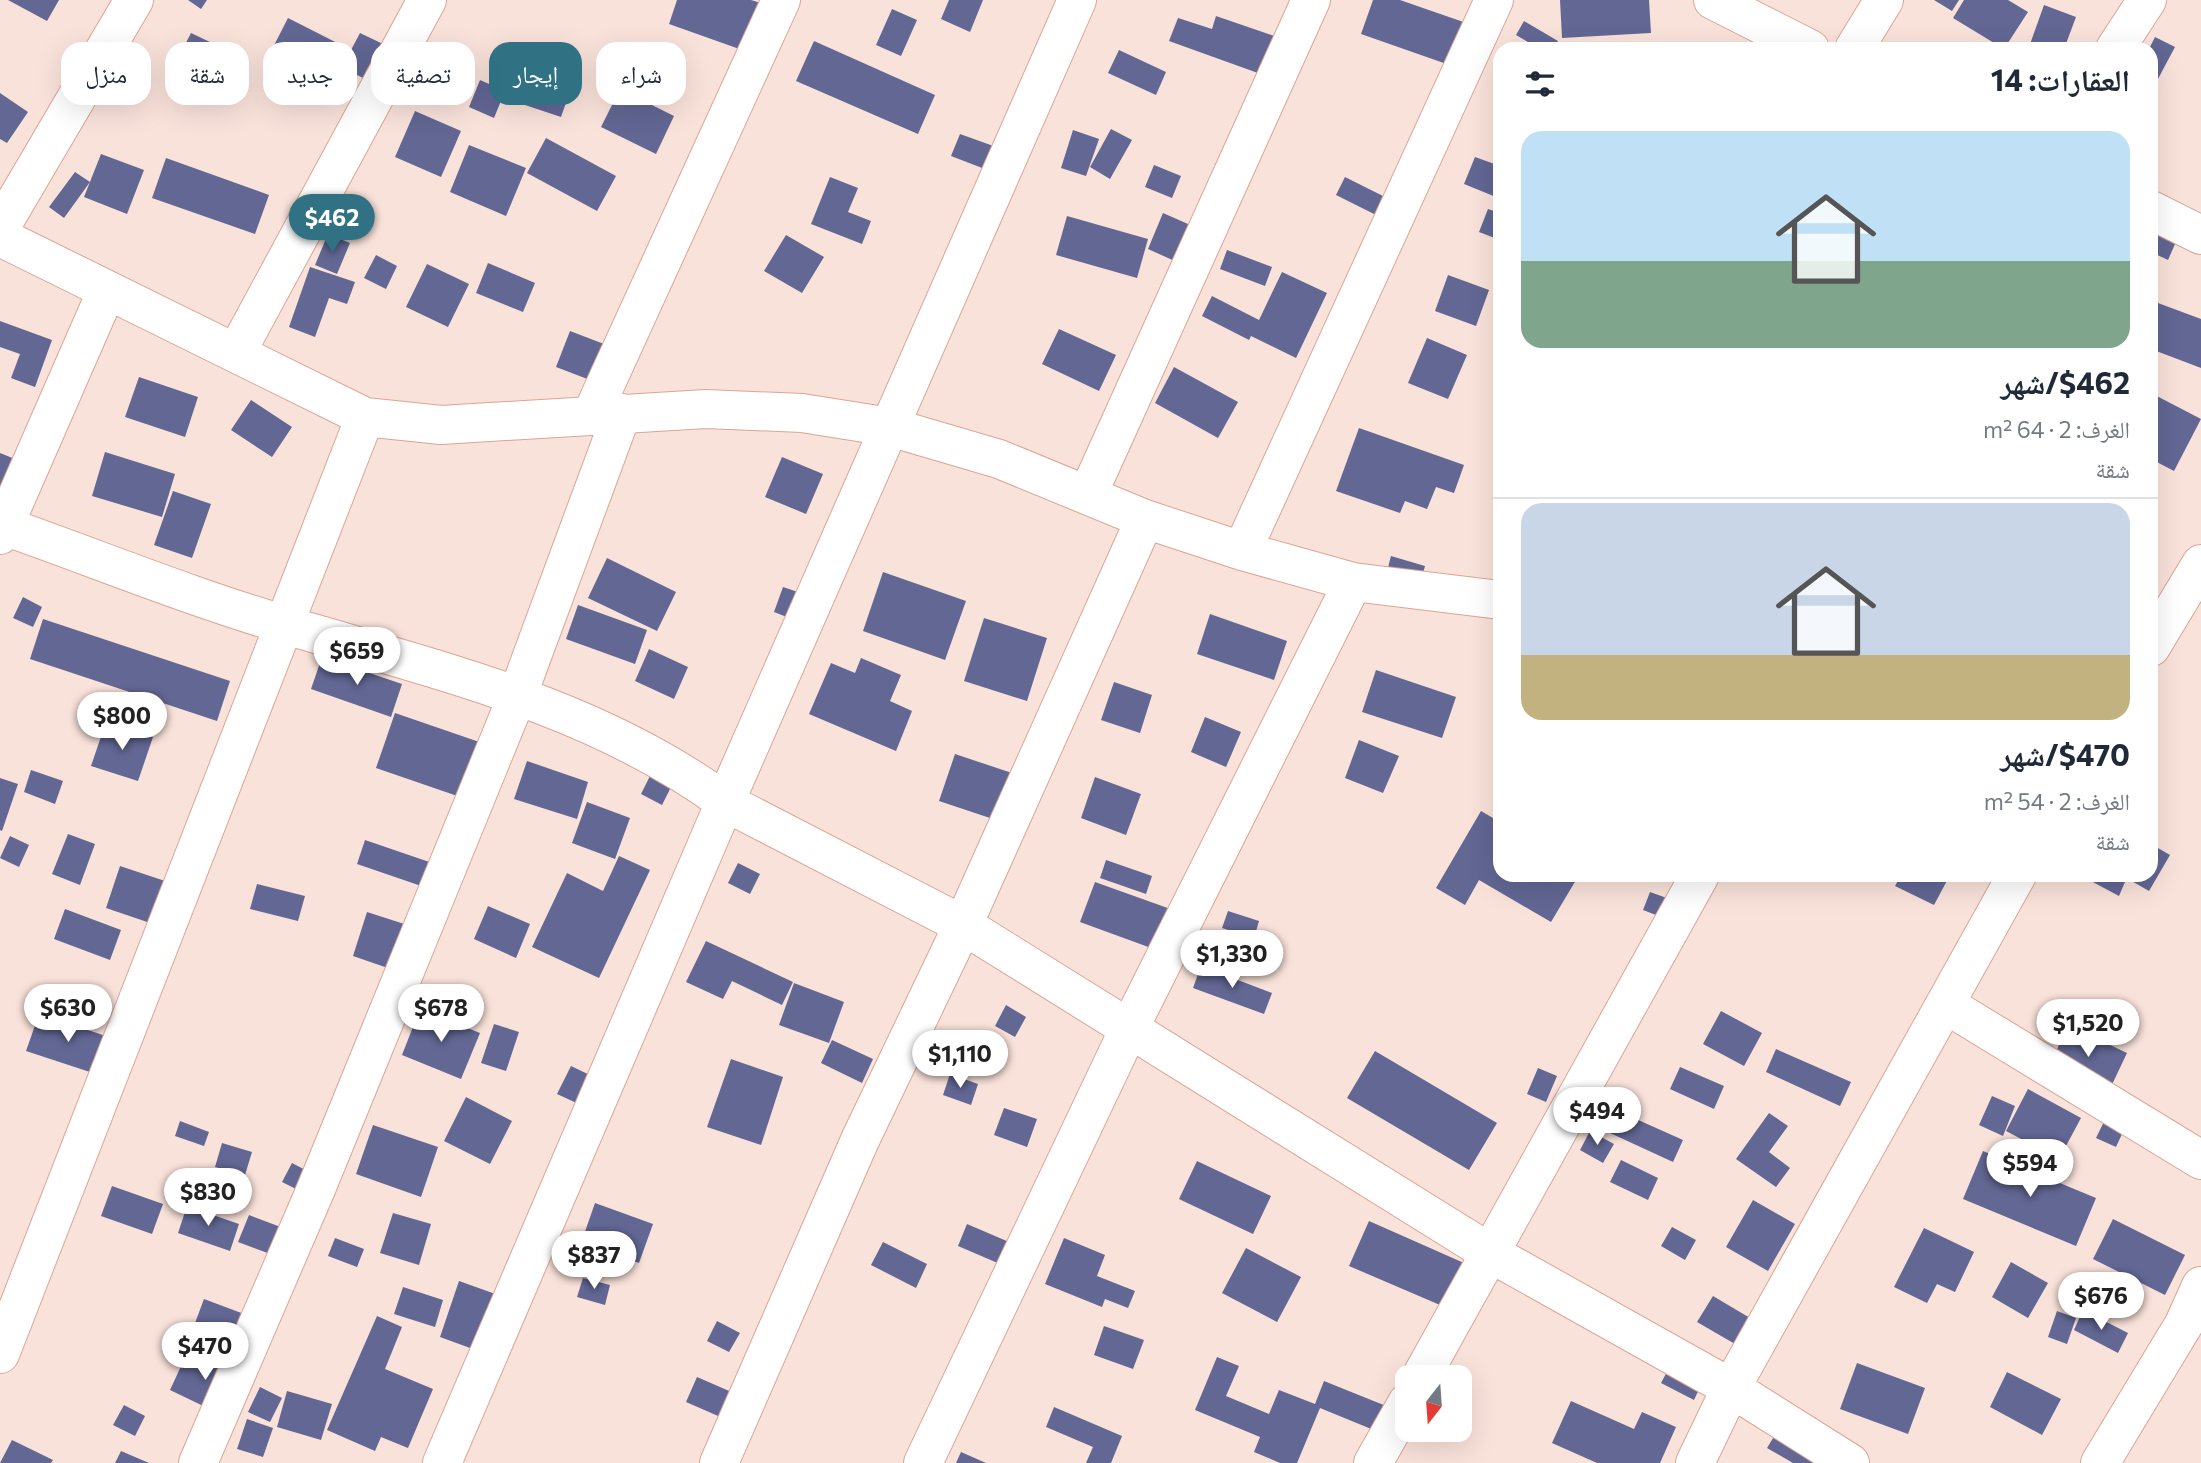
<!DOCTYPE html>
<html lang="ar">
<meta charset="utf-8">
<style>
:root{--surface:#fff;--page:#f6f6f7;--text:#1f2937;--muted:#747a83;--line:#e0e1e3;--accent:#307284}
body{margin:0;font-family:Commissioner,"Noto Naskh Arabic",sans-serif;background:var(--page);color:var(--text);direction:rtl;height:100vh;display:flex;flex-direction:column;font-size:26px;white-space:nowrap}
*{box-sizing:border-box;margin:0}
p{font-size:23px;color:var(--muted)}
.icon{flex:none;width:38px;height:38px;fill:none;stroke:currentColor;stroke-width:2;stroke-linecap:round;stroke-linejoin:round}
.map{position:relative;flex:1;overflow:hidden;direction:ltr}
.side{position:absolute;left:1493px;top:42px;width:665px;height:840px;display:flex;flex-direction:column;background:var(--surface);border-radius:21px;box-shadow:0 7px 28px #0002;direction:rtl}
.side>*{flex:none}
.top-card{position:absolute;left:21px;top:42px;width:665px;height:63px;direction:rtl;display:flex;gap:14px}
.needle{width:46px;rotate:197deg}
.fabs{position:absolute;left:1395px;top:1365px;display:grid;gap:14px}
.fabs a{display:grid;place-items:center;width:77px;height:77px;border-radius:14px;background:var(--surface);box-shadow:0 7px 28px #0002;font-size:35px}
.price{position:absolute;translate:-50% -60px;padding:0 16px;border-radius:24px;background:#fff;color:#222;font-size:23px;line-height:46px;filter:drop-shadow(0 2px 4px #0008)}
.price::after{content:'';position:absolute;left:50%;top:42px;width:21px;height:16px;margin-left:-10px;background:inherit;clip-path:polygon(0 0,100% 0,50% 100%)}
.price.selected{background:var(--accent);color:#fff}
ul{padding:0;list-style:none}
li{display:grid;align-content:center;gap:14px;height:371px;padding:0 28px}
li+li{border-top:2px solid var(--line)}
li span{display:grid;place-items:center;height:217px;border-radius:21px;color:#555}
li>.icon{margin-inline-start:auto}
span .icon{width:126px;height:126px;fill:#fffc;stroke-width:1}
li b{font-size:30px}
h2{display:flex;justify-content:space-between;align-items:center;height:84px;padding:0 28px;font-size:30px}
.pill{padding:0 24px;border-radius:21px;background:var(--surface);box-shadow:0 7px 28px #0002;font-size:24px;line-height:63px}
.pill.selected{background:var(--accent);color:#fff}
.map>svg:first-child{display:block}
.building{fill:#626794}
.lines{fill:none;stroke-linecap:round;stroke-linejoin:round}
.minor-casing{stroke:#dca593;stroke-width:40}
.minor{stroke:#fff;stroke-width:38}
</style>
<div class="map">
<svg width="2201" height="1463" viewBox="0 0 2201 1463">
<rect width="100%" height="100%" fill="#f9e2da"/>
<path class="building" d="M8,0H59L47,21Z
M188,0H207L201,9Z
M677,0H751L761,3L745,51L669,24Z
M949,0H983L970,32L941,19Z
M1373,0H1400L1472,25L1458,68L1361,34Z
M1560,0H1649L1651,33L1562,38Z
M1934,0H1959L1952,11Z
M1964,0H2008L2028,12L2004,49L1953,18Z
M2044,5L2076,17L2064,49L2029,47Z
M892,9L917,20L901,56L876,45Z
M1216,16L1283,39L1269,77L1169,41L1178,18L1212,29Z
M288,18L351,50L360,33L383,44L365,79L333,63L318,90L265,63Z
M1524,21L1558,41L1553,49H1540L1516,35Z
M191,33L235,54L216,94L171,72Z
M2155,37L2175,47L2151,92L2149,49Z
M814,41L935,95L918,134L796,81Z
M1119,50L1166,72L1156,95L1108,73Z
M524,60L575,77L561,117L510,100Z
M480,80L505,91L494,118L469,107Z
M620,89L674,116L656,154L601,127Z
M0,93L28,112L7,143L0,139Z
M415,111L461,131L441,177L395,157Z
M1111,129L1132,140L1110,179L1090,167Z
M1073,130L1099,139L1086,176L1061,168Z
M960,134L999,148L990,171L951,156Z
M546,138L616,176L597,211L527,173Z
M469,145L526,168L506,216L450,192Z
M101,154L144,170L127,214L84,197Z
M1475,157L1500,166L1496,197L1464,184Z
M166,158L269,195L255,234L152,198Z
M1154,165L1181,176L1172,198L1145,187Z
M75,172L90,182L64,218L49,207Z
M830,177L858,188L848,212L871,221L862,244L811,224Z
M1345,177L1389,199L1380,217L1336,195Z
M1488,209L1500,213V240L1479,232Z
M1163,213L1204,231L1188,267L1148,249Z
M1067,216L1148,239L1137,278L1056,255Z
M2161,227L2179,235L2168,260L2151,252Z
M328,234L350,243L337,274L315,265Z
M786,235L824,257L802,293L764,271Z
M1227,250L1272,267L1265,286L1220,269Z
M376,255L397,266L386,289L364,278Z
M488,263L535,283L523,312L476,293Z
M427,264L469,284L448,327L406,307Z
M310,267L355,282L347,304L329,298L315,337L289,327Z
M1282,272L1327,293L1296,358L1251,336L1249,340L1202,316L1212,296L1259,320Z
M1448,275L1489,290L1476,326L1435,311Z
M2158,303L2201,319V368L2151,349V321Z
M0,321L52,340L35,387L11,378L20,354L0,347Z
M1059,329L1116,355L1099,391L1042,364Z
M570,331L604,344L590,380L556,367Z
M1427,338L1467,355L1448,399L1408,383Z
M1174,367L1238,402L1218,438L1155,403Z
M139,377L198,397L185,437L125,417Z
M2151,393L2201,419L2174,471L2151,459Z
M251,400L292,427L272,457L231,430Z
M1359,428L1464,465L1454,493L1436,487L1427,509L1405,501L1400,513L1336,491Z
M105,452L175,474L162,517L92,496Z
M0,453L25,463L0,498Z
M782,457L823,474L806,514L765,497Z
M173,491L211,504L192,558L154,545Z
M1391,556L1425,566L1420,584L1386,575Z
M607,558L676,592L657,631L588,598Z
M883,572L966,601L945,660L863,631Z
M783,587L801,593L792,619L774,612Z
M23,597L42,607L33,627L13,618Z
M578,605L647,630L635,664L566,639Z
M1210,614L1287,641L1274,680L1197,654Z
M984,618L1047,638L1027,701L964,681Z
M43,619L230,681L217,721L30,659Z
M649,649L688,667L674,699L635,681Z
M322,657L402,684L391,717L311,689Z
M861,658L901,675L890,701L912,711L896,751L809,714L831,663L855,673Z
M1376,670L1456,697L1442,738L1362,712Z
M1114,682L1152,695L1140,733L1101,720Z
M395,713L488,745L469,800L376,768Z
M1205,717L1241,732L1226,767L1191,752Z
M106,722L153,737L138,781L91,766Z
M1359,740L1399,756L1383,793L1345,778Z
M955,754L1012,773L996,820L939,801Z
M527,761L588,782L577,819L514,799Z
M656,764L677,775L662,805L641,794Z
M31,770L63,781L55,804L24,792Z
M1095,777L1141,794L1126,835L1081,818Z
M0,778L18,784L2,831L0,830Z
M587,802L630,818L615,859L572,843Z
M1481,811L1500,822V875H1579L1551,922L1479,880L1465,905L1436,888Z
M68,834L95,844L80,885L52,874Z
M10,836L29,845L19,867L0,858Z
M365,840L438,865L430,889L357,864Z
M2151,844L2170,855L2149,891L2121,875H2151Z
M619,856L650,870L599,978L532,947L567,873L603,891Z
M1106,860L1152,876L1146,894L1100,878Z
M738,863L760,874L750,894L728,883Z
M120,866L171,883L156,925L106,908Z
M1901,875H1950L1934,905L1895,886Z
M2092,875H2112L2125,882L2119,896L2089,880Z
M1095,882L1176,911L1162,952L1080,922Z
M257,884L305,896L298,921L250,909Z
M1650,892L1675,901L1669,920L1643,910Z
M488,906L530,924L516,958L474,939Z
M65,909L121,930L110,960L54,939Z
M1228,911L1259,921L1254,938L1222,928Z
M367,912L426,931L411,976L353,956Z
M706,941L793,982L782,1005L732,981L723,999L686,982Z
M1201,966L1272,993L1264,1014L1193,988Z
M794,983L844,1002L829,1043L779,1025Z
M1006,1005L1026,1017L1015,1037L995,1026Z
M420,1009L480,1033L461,1079L402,1055Z
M1721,1011L1762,1033L1744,1066L1703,1044Z
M39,1014L109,1037L96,1074L26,1051Z
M494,1024L519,1032L506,1071L481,1063Z
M2068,1025L2127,1053L2108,1093L2050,1065Z
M832,1040L873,1059L862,1083L821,1063Z
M1776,1049L1851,1082L1840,1106L1766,1072Z
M1375,1051L1497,1123L1469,1170L1347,1098Z
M731,1059L783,1077L761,1145L707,1127Z
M571,1066L596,1078L583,1106L557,1094Z
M1680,1067L1724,1086L1714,1109L1670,1089Z
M1538,1068L1557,1076L1546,1102L1527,1094Z
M950,1074L978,1084L971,1105L943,1095Z
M2028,1089L2081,1118L2059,1159L2006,1131Z
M1992,1096L2015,1106L2003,1136L1979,1125Z
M466,1097L512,1121L490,1164L444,1141Z
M2115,1099L2134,1108L2116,1147L2096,1138Z
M1607,1106L1683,1140L1673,1162L1597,1127Z
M1004,1108L1037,1119L1027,1147L994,1135Z
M1769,1113L1788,1126L1769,1152L1790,1168L1776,1187L1736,1159Z
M180,1121L209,1132L204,1146L175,1136Z
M373,1125L438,1147L421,1197L356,1174Z
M1590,1131L1614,1144L1603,1163L1580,1150Z
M222,1143L252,1152L245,1175L215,1167Z
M1983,1151L2096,1198L2076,1246L1963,1199Z
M1621,1160L1658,1178L1648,1200L1610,1182Z
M1197,1161L1271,1196L1253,1234L1179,1199Z
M292,1163L323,1179L314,1198L282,1182Z
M112,1186L163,1204L152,1234L101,1216Z
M1753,1200L1795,1224L1768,1271L1726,1247Z
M595,1203L653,1224L639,1263L581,1243Z
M187,1206L239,1224L230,1251L178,1233Z
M393,1213L431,1224L419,1265L380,1253Z
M249,1215L302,1235L292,1262L238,1242Z
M2113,1219L2185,1255L2165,1295L2093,1259Z
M1369,1221L1473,1267L1454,1311L1349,1266Z
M967,1224L1016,1245L1007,1267L958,1246Z
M1672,1227L1696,1240L1685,1260L1661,1246Z
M1924,1228L1974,1252L1955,1292L1937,1284L1927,1303L1894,1287Z
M335,1238L364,1249L357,1267L328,1256Z
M1064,1238L1105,1255L1097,1276L1135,1291L1128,1308L1105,1299L1102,1307L1045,1284Z
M883,1242L927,1264L916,1288L871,1265Z
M1246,1248L1301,1277L1277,1322L1222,1293Z
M2011,1262L2048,1283L2028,1318L1992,1297Z
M583,1278L610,1285L605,1305L577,1297Z
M459,1281L501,1296L481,1352L440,1337Z
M403,1287L443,1300L435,1327L394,1314Z
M1713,1296L1750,1318L1735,1344L1697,1322Z
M204,1299L263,1321L254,1345L195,1323Z
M2083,1310L2128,1333L2118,1353L2074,1330Z
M2057,1311L2076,1318L2067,1344L2048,1337Z
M377,1316L402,1327L385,1369L433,1389L408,1448L381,1437L375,1451L327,1430Z
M717,1321L740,1333L729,1352L707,1341Z
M1104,1326L1144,1340L1133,1369L1094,1355Z
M189,1349L241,1374L222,1415L170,1390Z
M1217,1357L1239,1366L1226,1396L1269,1414L1279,1390L1315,1404L1324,1381L1391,1408L1381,1433L1320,1408L1297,1463H1280L1254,1452L1260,1437L1195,1410Z
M1857,1363L1925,1388L1908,1434L1840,1409Z
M1669,1368L1701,1385L1694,1400L1661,1383Z
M2007,1372L2061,1399L2042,1435L1990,1407Z
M697,1377L743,1397L732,1422L686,1402Z
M260,1387L282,1398L270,1422L248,1412Z
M287,1391L332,1404L321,1440L277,1427Z
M1571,1401L1634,1429L1642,1412L1676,1427L1660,1463H1597L1552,1443Z
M124,1405L145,1416L135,1436L113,1425Z
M1054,1407L1122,1436L1111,1463H1086L1093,1447L1046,1427Z
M247,1419L273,1428L263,1457L237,1449Z
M1778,1430L1818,1454L1813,1463H1793L1767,1448Z
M12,1440L53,1460L51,1463H0Z
M121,1451L149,1463H115Z
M961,1452L986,1463H956Z"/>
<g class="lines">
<g class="minor-casing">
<path id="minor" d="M1713,0L1810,49
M1854,49L1884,0
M2115,49L2147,0
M2151,210L2201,235
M0,228L134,0
M0,237L365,417L441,425L706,409L802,413L890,427L999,459L1145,519L1242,551L1353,582L1500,600
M236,353L427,0
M591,416L781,0
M1088,494L1311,0
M4,526C98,559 193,598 289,626C440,671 596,707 725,802L963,925L1490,1253L1731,1388L1850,1463
M0,535L107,290
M1242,551L1494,0
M2151,647L2201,564
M1945,1004L2201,1160
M0,1354L365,417
M1421,1377L1700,875
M198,1463L316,1189L518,694L622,413
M442,1463L725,802L1077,0
M719,1463L860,1140L963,925L1145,519
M923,1463L1129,1029L1353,582
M1373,1463L1407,1403
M1695,1463L1731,1388L2017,875
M2100,1463L2184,1324L2201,1286"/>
</g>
<use href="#minor" class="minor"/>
</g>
</svg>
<div class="fabs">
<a><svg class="needle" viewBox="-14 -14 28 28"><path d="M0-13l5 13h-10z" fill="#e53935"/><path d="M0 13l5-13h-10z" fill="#747a83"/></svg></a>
</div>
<b class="price selected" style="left:332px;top:254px">$462</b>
<b class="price" style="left:357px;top:687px">$659</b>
<b class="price" style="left:122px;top:752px">$800</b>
<b class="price" style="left:1232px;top:990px">$1,330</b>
<b class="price" style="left:68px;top:1044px">$630</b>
<b class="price" style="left:441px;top:1044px">$678</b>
<b class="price" style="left:2088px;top:1059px">$1,520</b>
<b class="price" style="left:960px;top:1090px">$1,110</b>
<b class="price" style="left:1597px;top:1147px">$494</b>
<b class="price" style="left:2030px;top:1199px">$594</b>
<b class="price" style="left:208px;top:1228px">$830</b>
<b class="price" style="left:594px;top:1291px">$837</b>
<b class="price" style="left:2101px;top:1332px">$676</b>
<b class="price" style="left:205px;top:1382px">$470</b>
<div class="top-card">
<a class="pill">شراء</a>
<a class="pill selected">إيجار</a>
<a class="pill">تصفية</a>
<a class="pill">جديد</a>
<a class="pill">شقة</a>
<a class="pill">منزل</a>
</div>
<section class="side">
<h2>العقارات: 14<svg class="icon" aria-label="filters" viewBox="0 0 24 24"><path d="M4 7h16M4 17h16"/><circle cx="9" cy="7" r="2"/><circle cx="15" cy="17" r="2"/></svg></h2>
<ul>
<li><span style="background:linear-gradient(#bfe0f5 60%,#7fa58c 0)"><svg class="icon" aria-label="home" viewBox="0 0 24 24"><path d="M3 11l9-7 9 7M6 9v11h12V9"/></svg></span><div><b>$462/شهر</b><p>الغرف: 2 · 64 m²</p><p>شقة</p></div></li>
<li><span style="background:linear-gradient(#c9d6e8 70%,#c2b280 0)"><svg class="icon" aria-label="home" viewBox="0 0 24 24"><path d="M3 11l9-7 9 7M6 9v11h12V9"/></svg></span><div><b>$470/شهر</b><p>الغرف: 2 · 54 m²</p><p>شقة</p></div></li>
</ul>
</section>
</div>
